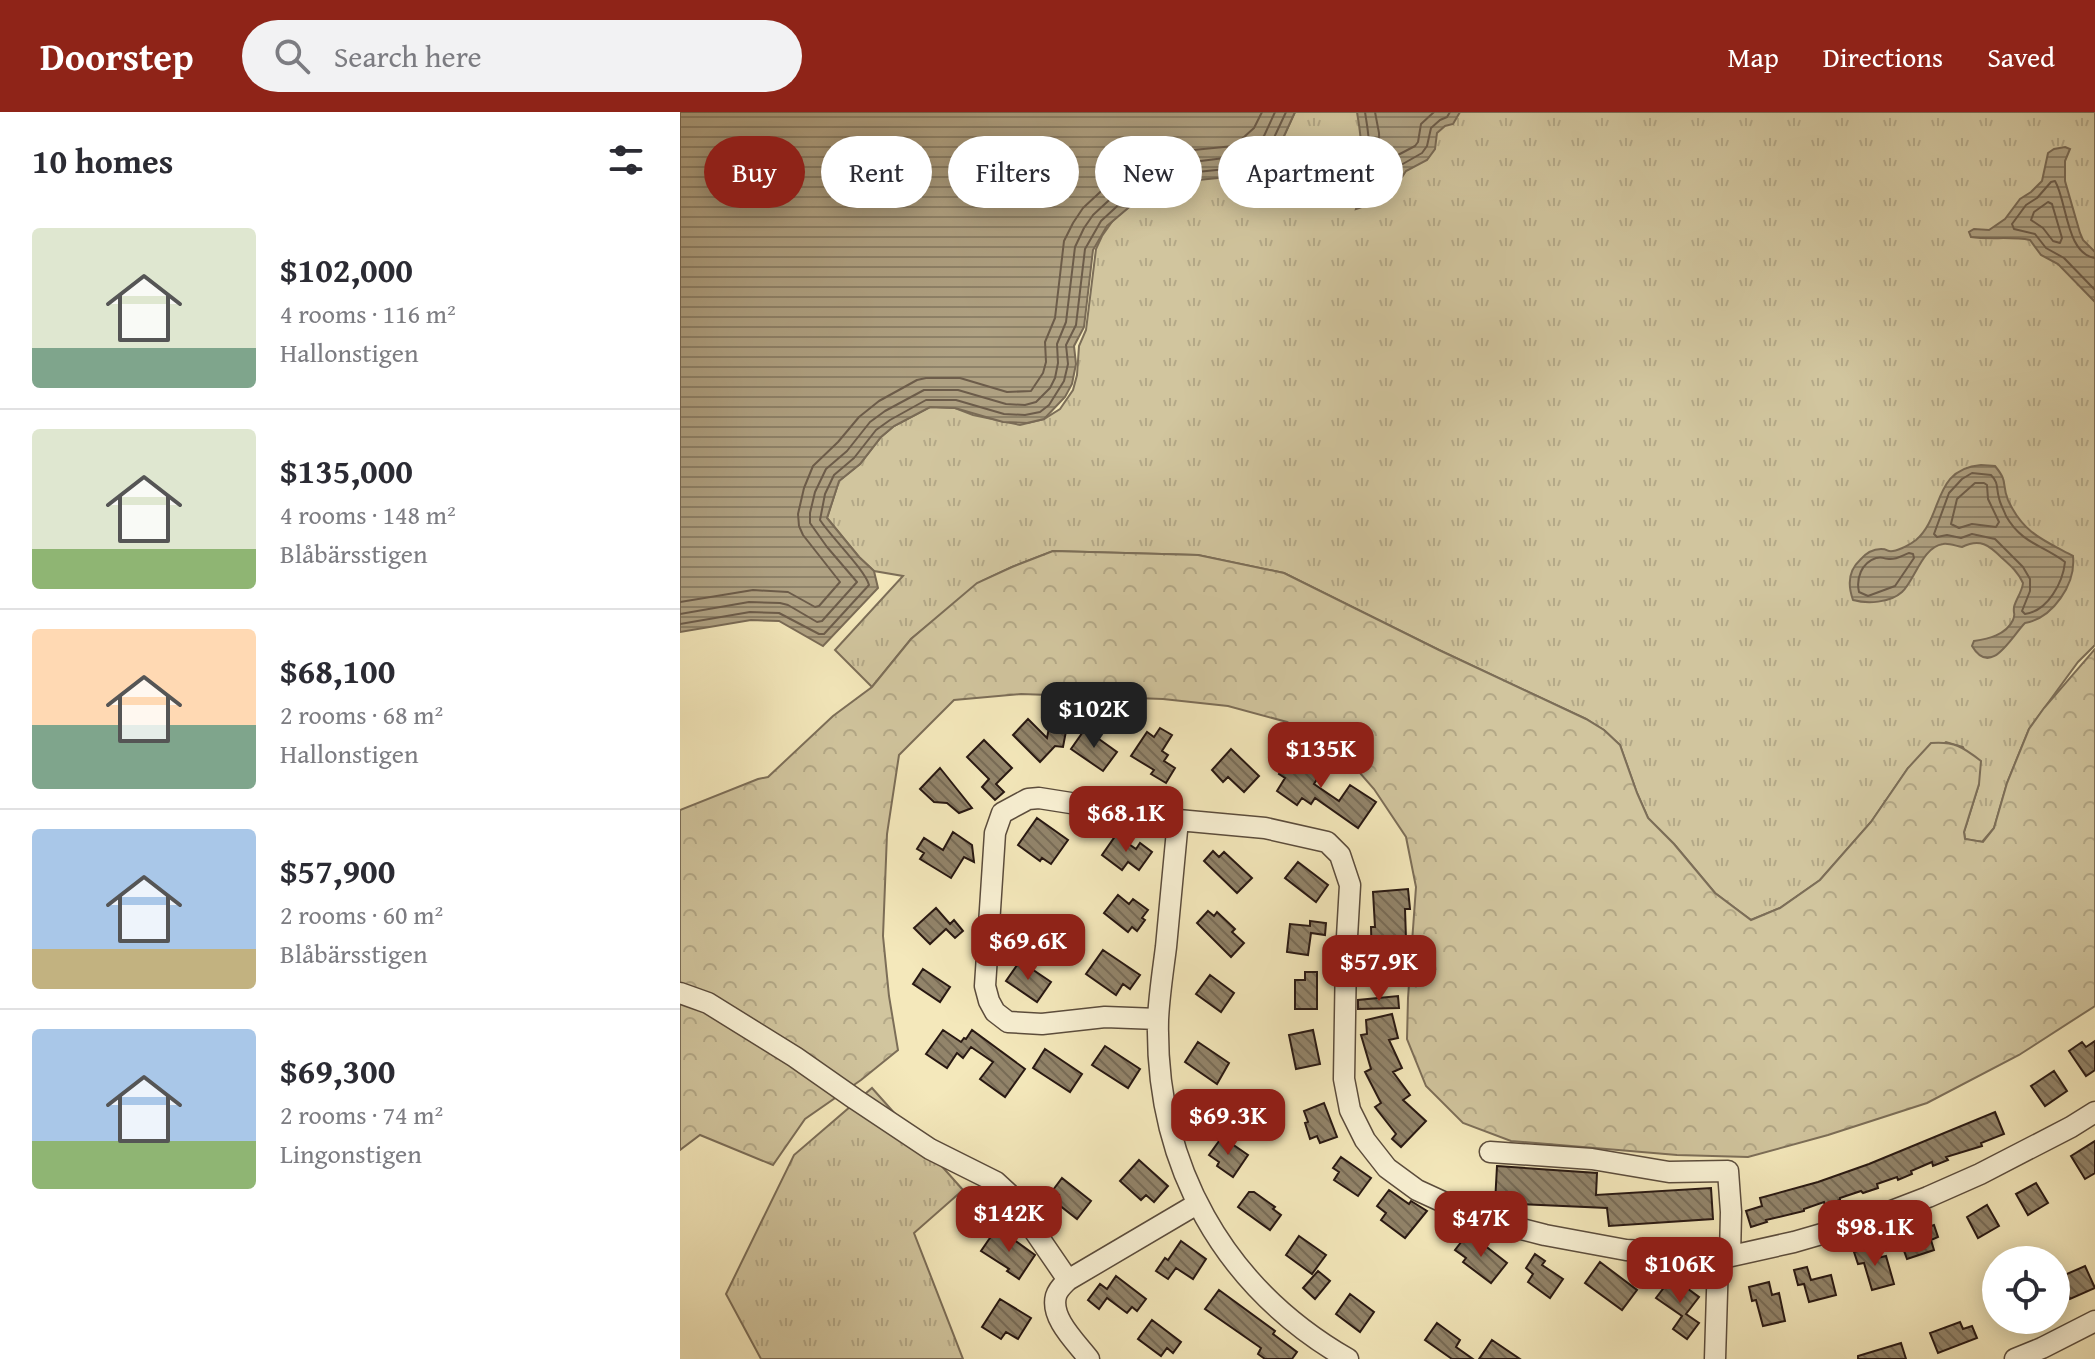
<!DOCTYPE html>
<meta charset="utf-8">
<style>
:root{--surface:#fff;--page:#f2f2f3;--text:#2b2b33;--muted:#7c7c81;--line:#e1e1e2;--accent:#8f2418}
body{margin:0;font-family:"Gentium Book Plus",serif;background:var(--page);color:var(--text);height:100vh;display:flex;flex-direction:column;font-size:30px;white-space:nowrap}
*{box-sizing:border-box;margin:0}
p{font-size:26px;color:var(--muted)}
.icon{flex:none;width:44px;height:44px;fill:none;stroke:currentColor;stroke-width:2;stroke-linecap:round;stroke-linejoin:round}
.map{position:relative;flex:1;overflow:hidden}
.sheet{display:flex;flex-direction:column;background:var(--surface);width:680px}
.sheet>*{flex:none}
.banner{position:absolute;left:24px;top:24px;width:760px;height:72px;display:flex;gap:16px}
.controls{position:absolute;left:1302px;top:1134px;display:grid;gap:16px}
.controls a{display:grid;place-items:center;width:88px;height:88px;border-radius:50%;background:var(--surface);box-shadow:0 4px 20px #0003;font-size:40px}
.price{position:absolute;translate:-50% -68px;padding:0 18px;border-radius:16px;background:var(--accent);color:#fff;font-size:26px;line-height:52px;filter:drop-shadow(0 2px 4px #0008)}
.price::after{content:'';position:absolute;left:50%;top:48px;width:24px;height:18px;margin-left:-12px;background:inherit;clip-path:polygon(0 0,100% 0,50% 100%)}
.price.on{background:#222;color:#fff}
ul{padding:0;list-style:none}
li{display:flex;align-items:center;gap:24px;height:200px;padding:0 32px}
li+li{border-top:2px solid var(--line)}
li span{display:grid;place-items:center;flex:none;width:224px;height:160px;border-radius:8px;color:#555}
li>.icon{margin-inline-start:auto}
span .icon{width:96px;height:96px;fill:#fffc;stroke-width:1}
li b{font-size:34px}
h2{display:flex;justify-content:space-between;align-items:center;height:96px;padding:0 32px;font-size:34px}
.chip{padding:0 28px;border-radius:36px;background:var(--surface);box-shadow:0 4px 20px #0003;font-size:28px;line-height:72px}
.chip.on{background:var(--accent);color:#fff}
header{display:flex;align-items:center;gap:48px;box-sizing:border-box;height:112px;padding:0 40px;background:var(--accent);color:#fff}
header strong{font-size:38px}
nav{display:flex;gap:44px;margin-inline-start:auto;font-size:28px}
.search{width:560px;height:72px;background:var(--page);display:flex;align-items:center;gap:20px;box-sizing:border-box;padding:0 28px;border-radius:44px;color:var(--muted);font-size:30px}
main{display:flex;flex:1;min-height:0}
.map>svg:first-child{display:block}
.grass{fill:url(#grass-tufts);stroke:#7c6e58;stroke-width:2}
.forest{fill:url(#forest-crowns);stroke:#7c6e58;stroke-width:2}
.water{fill:url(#water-rules);stroke:#796a55;stroke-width:2}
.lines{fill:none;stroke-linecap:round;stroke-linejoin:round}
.shore{stroke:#6c5c4a;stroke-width:2}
.building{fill:url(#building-back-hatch);stroke:#281812;stroke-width:2}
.minor-casing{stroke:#5b4c3c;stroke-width:23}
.minor{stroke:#f8f0d3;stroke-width:20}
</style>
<header>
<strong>Doorstep</strong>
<div class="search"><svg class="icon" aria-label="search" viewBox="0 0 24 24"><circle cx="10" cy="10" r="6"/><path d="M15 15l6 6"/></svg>Search here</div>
<nav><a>Map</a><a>Directions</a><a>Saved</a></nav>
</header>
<main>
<section class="sheet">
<h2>10 homes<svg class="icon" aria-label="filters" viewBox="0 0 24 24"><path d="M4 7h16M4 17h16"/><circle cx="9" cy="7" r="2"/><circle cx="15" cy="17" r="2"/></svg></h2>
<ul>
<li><span style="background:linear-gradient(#dfe7d0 75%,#7fa58c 0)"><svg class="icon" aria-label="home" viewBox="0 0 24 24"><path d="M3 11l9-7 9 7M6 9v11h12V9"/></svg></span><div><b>$102,000</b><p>4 rooms · 116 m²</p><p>Hallonstigen</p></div></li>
<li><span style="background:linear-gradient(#dfe7d0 75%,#8fb573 0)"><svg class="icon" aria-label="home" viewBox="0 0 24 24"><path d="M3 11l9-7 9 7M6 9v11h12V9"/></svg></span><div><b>$135,000</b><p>4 rooms · 148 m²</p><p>Blåbärsstigen</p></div></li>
<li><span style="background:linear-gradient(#ffd9b3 60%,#7fa58c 0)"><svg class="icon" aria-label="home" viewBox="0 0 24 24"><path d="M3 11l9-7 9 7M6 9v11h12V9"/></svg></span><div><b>$68,100</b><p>2 rooms · 68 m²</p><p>Hallonstigen</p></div></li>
<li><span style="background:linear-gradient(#a9c7e8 75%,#c2b280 0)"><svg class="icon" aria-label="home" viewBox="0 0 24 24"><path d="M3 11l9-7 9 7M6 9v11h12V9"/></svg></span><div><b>$57,900</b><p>2 rooms · 60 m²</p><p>Blåbärsstigen</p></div></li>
<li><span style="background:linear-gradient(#a9c7e8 70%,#8fb573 0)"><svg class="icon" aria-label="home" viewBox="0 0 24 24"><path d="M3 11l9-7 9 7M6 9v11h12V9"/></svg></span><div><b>$69,300</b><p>2 rooms · 74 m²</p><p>Lingonstigen</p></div></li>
</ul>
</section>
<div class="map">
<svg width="1415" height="1247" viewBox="0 0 1415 1247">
<defs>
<pattern id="grass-tufts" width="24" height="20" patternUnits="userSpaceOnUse" patternTransform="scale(2)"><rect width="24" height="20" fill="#d1c59e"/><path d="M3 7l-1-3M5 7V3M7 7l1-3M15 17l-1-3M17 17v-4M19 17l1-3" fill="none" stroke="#b3a887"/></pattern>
<pattern id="forest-crowns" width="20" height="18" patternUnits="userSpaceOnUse" patternTransform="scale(2)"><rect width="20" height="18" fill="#d1c59e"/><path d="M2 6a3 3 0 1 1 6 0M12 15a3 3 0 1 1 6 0" fill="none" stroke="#b3a887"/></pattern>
<pattern id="water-rules" width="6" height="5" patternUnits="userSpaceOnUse" patternTransform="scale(2)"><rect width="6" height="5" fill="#afa182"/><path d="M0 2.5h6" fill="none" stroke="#8e8269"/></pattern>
<pattern id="building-back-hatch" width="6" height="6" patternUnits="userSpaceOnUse" patternTransform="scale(2)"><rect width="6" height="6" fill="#92846a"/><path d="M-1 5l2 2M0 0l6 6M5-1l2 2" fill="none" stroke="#776b56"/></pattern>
</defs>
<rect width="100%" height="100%" fill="#f4e8bb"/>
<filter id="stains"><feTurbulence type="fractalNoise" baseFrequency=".0025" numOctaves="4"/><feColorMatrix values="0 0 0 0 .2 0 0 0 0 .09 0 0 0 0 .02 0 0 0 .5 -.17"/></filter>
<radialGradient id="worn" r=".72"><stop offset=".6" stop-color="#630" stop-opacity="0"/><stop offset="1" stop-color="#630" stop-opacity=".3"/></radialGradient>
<path class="grass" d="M615,0H1415V533L1398,550L1349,617L1327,671L1314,716L1302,730L1285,727L1284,720L1299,672L1283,635L1266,630L1228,656L1191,710L1140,768L1100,796L1071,808L1035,781L994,732L968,706L957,681L940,633L924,618L906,607L759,538L604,461L518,443L373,439L332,455L302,469L231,527L192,575L155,538L223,464L194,459L179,445L147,406L159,369L180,352L201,325L214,314L250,295L275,296L293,303L340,313L364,307L380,297L393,278L397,263L399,234L406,218L416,137L422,124L434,107L467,80L493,71L527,66L558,64L569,60L599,35Z
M192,976L283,1078L234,1121L283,1247H81L46,1182L114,1043Z"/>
<path class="forest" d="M373,439L518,443L604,461L759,538L906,607L924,618L940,633L957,681L968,706L994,732L1035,781L1071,808L1100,796L1140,768L1191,710L1228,656L1251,631C1274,629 1283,635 1301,649L1299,672L1284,720L1285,727L1303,730L1314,716L1327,671L1349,617L1364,596L1415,537V894L1339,943L1247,991L1148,1023L1068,1045L997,1043L831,1029L783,1011L746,974L727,927L728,886L736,775L726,725L694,677L666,645L607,610L548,594L483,587L341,582L274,588L219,643L207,722L203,824L209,884L218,938L181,968L125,1007L93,1053L20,1023L0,1038V698L78,667L88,665L153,604L192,575L231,527L297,471L332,455Z"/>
<path class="water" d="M0,0H615L599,35L569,60L558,64L508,69L467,80L427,114L413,138L404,215L394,234L396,252L392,272L385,285L364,307L347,311L323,310L275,296L250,295L214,314L201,325L180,352L159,369L147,406L179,445L194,459L198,476L143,534L99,509L71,508L0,520Z
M677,0H780L773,12L765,14L757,21L755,37L747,48L726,59L709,85C695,88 689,93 676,97C686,69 682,29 677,0Z
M1385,35L1390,37L1385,49V69L1400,121L1403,128L1415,140V190L1378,152L1361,143L1350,128C1330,124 1311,128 1291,125L1289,120L1294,117L1309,118L1325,107L1340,87L1351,80L1362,69L1368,41L1374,37Z
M1301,353L1315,354C1329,371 1321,371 1328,388C1343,421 1363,428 1393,444C1396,472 1373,506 1345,511C1331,525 1311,566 1292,534L1294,529C1308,527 1326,523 1333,508C1336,500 1333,504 1334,495C1336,487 1342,480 1343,471C1338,460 1331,454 1322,446C1309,433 1300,426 1282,435C1276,434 1269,431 1263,432C1242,435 1235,468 1222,480C1210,491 1187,492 1173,488C1168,474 1168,459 1180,448C1185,442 1193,437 1201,437C1209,437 1206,440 1213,439C1220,438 1231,432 1236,428C1264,404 1252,357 1301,353Z"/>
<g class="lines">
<path class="shore" d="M685,0C689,23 692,53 689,76L693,80L704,77L721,53L742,41L747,34L751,16L760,8L767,5L770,0
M695,0L699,21L700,54L704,57L716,44L735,34L738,30L741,12L754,0
M1368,90L1372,92L1382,126L1380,131L1373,129L1363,116L1351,108L1354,100Z
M1415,146C1386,142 1387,89 1375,69L1371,70L1357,86L1346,93L1332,112L1334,117L1355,122L1366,136L1384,146L1415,178
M1292,361L1311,363C1319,371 1316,376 1319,386C1320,392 1324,398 1326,404C1342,432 1363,433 1385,450C1383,470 1368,499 1345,502L1342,499L1350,479V467L1343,455L1315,427L1292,422L1281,426L1267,423L1257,425L1254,422L1269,381L1282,367Z
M1295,371H1304L1307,373L1308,387L1319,410L1316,415L1292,412L1279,416L1271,412L1277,387Z
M1229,441L1233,442L1234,446L1215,474L1188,484L1179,480C1176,467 1181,451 1196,446C1204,444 1201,447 1209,447C1216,448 1223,443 1229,441Z
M0,490L73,478L108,480L135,495L139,494L160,470L123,423L119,414L118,402L124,376L133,354L158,330L179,305L199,289L237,268L246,266H280L327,280L351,279L363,261L366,250L365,230L375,206L384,129L393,111L403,96L432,69L456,52L503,39L554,34L574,16L582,0
M0,502L69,490L100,491L108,493L137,510L142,509L177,470L147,435L130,411V401L135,380L146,357L167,339L190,310L205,299L244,278H278L326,292L345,293L356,290L370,276L375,266L378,251L377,232L386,210L395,135L404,116L413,103L440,78L461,63L505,51L560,44L584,24L595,0
M0,512L70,500L99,501L139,522H144L189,473C185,458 151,425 140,408L145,382L154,363L174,346L196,318L210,308L246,288H276L324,302L345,303L360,300L369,293L384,269L388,252L386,233L396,213L405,137L421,109L446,86L464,73L507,61L556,56L565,53L592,30L606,0"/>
</g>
<path class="building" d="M348,607L367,626L370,611L387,614L383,635L375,634L360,650L333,623Z
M480,616L492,623L482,639L488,643L484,649L495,656L486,671L471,662L474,658L451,644L467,620L474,625Z
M405,617L437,640L423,659L391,637Z
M304,628L332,656L316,672L324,680L315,688L302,675L309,667L287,645Z
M551,637L579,664L564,680L548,665L543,670L532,658Z
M616,637L644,656L634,672L659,689L670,673L696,690L678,716L635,686L631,692L622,686L617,693L597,679L605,666L599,662Z
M260,656L292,696L279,701L267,691L254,690L240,677Z
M357,706L388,728L371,752L362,746L360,749L338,733Z
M273,720L292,733L294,750L284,745L271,766L240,747L244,741L237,737L244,726L263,738Z
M436,723L456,737L460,731L472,740L459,758L448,750L442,758L422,743Z
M533,739L539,745L544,740L572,766L557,781L524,749Z
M618,750L648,773L636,790L605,766Z
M728,777L730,797H725L726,827L703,828V850H722L723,862L688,863L687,851H692L691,815H695L693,780Z
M438,783L449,792L453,787L468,798L462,806L465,808L457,819L452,815L448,820L424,801Z
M256,796L270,812L274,808L283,819L275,826L266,817L250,832L234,816Z
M528,799L534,804L537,800L555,817L552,820L564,831L551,845L517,811Z
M630,809L646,811L645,823L631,821L628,843L607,840L610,812L630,814Z
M423,838L460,863L450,877L443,872L436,883L406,862Z
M340,849L371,870L357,890L326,869Z
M243,857L270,875L260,890L233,872Z
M625,860H637V897H615V868H625Z
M530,863L554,881L541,900L516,882Z
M718,884L719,896L678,897V888Z
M712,902L718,926L709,928L722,956L713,960L730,983L723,988L746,1009L721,1035L712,1027L716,1022L695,995L701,991L685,960L691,957L681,923L687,922L686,908Z
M263,918L281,930L284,926L286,927L292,918L345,957L325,985L300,967L313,950L291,935L283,946L277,941L267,956L246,942Z
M633,918L640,952L616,957L609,923Z
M1415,929V958L1406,964L1389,939L1402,930L1406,935Z
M518,930L549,951L537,972L505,950Z
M425,934L460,957L448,976L412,953Z
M365,937L402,962L390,980L353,956Z
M1374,959L1387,979L1365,994L1351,974Z
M644,991L657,1025L640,1031L637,1024L630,1027L625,1011L628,1010L624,999Z
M1315,1000L1324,1022L1301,1031L1302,1034L1266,1045L1268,1048L1253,1054L1252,1050L1231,1059L1232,1062L1218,1068L1217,1065L1197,1072L1198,1076L1183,1081L1181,1079L1160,1086V1088L1145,1093L1144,1090L1124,1097V1099L1086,1108L1087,1110L1071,1115L1066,1099L1082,1094L1080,1086L1138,1070L1189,1052Z
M542,1025L568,1043L553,1065L537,1054L539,1050L529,1043Z
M1415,1029V1061L1405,1067L1391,1044Z
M661,1045L691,1066L678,1084L654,1068L659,1060L653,1056Z
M459,1048L488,1074L474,1090L466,1083L461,1088L440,1069Z
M817,1054L917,1061L916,1083L1031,1076L1033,1107L929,1114L927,1096L815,1091Z
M382,1066L411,1089L397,1107L374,1089L379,1083L373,1078Z
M1356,1071L1368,1091L1348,1103L1336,1082Z
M709,1078L729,1092L731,1089L747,1099L725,1126L701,1108L706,1101L697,1094Z
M569,1080H574L595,1095L593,1097L601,1103L590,1118L558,1095Z
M1307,1093L1319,1114L1298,1126L1287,1105Z
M1254,1113L1258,1125L1251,1128L1254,1138L1227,1147L1219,1125Z
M314,1120L328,1129L330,1125L355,1143L339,1167L327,1159L329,1157L301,1139Z
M619,1124L646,1143L632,1162L606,1143Z
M786,1124L796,1132L799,1129L827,1151L811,1171L783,1150L786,1146L775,1138Z
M501,1129L526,1147L513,1167L496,1156L488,1167L476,1159L485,1146L488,1148Z
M1193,1134L1197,1146L1206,1144L1214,1172L1192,1178L1184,1151L1178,1152L1174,1140Z
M855,1142L865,1149L862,1153L883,1167L870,1186L848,1170L853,1162L846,1156Z
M920,1150L957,1178L942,1198L905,1171Z
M1405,1154L1415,1176L1390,1187L1380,1165Z
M1127,1155L1131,1168L1151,1163L1156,1183L1129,1190L1124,1172L1118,1173L1114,1158Z
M638,1159L650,1169L635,1187L623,1176Z
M436,1164L466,1187L457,1199L452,1195L447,1201L427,1186L419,1197L408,1188L420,1172L427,1177Z
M992,1165L1019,1185L1006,1202L1019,1211L1007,1227L993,1217L1002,1204L976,1186Z
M1089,1170L1092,1183L1099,1181L1105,1209L1083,1214L1076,1188L1072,1189L1069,1175Z
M539,1178L595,1219L593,1222L617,1240L612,1247H585L578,1242L581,1236L525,1197Z
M670,1182L694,1200L680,1220L656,1202Z
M320,1187L351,1206L338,1227L326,1220L321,1227L302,1215Z
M472,1208L501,1230L493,1241L487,1236L481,1244L458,1227Z
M1280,1210L1283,1217L1292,1214L1297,1226L1258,1241L1250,1221Z
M757,1211L780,1228L776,1235L793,1247H772L745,1228Z
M812,1228L840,1247H799Z
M1221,1231L1226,1247H1178V1244Z"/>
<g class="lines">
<g class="minor-casing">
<path id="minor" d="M498,708C494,750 490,793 486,835C483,859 479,884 478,908C475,1053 543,1175 668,1247
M0,881L28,891L115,945L175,987L250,1037L316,1070L329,1082L388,1168
M478,907L425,905L362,912L328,910L315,900L309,889L305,874L315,721L322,701L348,687L359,686L498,708L585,716L647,730L660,743L670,773L666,842L664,967L670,998L685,1028L707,1056L737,1078L798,1106L865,1123L946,1138L997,1141L1038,1147L1114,1130L1183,1110L1248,1085L1300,1062L1391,1015L1415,1000
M810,1040L912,1047L989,1060L1048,1059L1051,1100L1050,1144
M409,1247C396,1230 370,1206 376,1184C378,1177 383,1173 388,1168L517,1092
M1035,1247L1038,1147
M1335,1247L1362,1236L1415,1209"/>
</g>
<use href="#minor" class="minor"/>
</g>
<rect width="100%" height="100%" filter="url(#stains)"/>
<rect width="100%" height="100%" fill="url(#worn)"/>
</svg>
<div class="controls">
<a><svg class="icon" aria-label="locate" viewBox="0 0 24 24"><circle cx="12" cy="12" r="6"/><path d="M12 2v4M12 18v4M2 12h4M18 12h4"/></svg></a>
</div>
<b class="price on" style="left:414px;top:638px">$102K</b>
<b class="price" style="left:641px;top:678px">$135K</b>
<b class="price" style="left:446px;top:742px">$68.1K</b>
<b class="price" style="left:348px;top:870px">$69.6K</b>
<b class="price" style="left:699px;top:891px">$57.9K</b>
<b class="price" style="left:548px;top:1045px">$69.3K</b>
<b class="price" style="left:329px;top:1142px">$142K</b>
<b class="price" style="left:801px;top:1147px">$47K</b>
<b class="price" style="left:1195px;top:1156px">$98.1K</b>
<b class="price" style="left:1000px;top:1193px">$106K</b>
<div class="banner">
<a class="chip on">Buy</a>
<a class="chip">Rent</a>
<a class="chip">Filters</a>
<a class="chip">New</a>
<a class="chip">Apartment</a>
</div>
</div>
</main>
